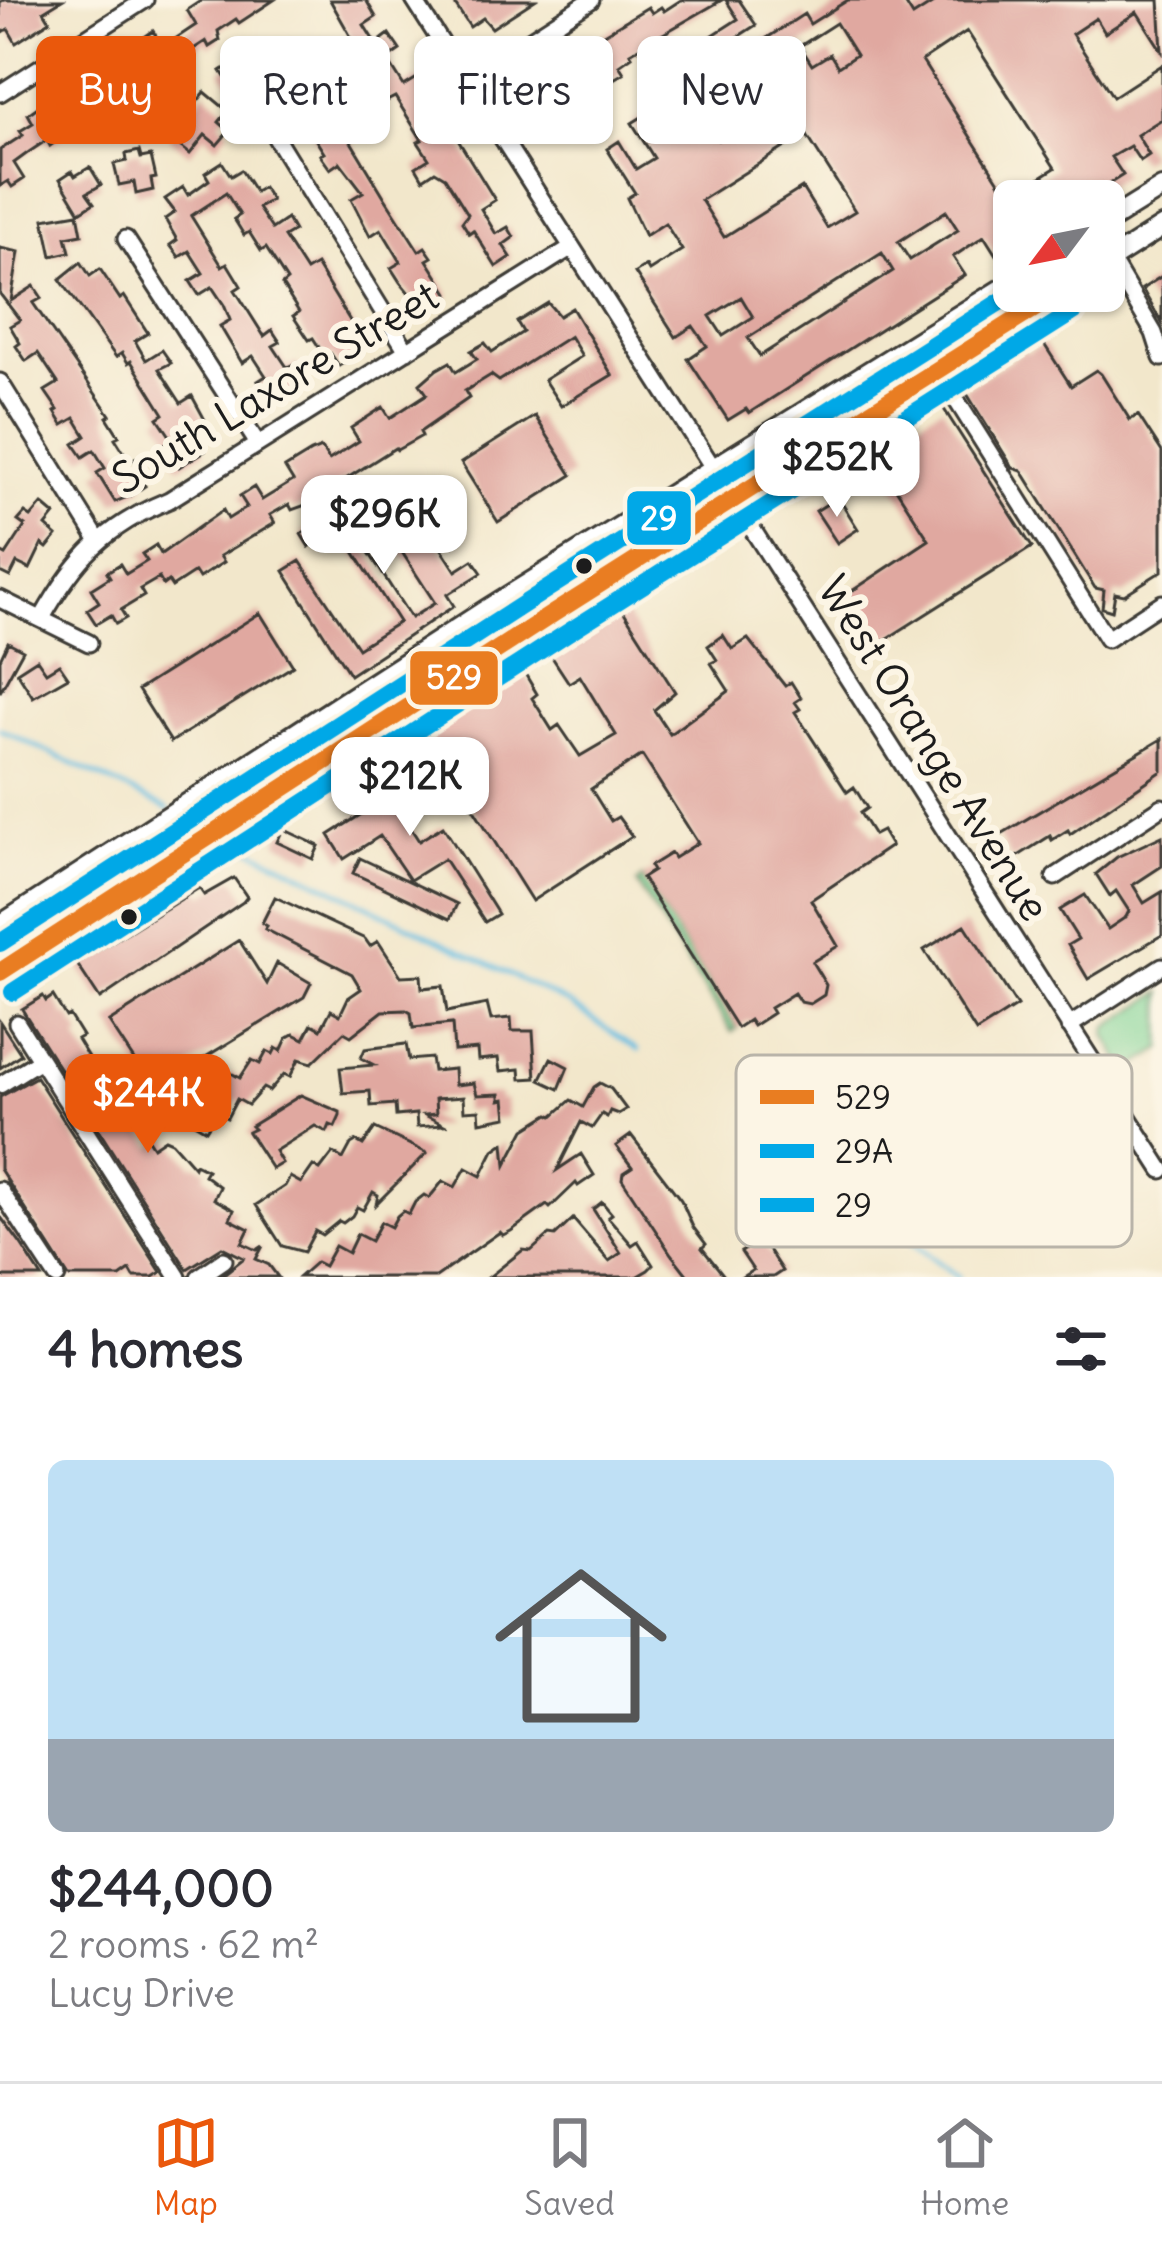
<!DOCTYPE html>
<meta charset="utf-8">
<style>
:root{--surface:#fff;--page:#f7f7f7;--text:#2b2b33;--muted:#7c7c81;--line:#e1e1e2;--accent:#ea580c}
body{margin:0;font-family:Delius,sans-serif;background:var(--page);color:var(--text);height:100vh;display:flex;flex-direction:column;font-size:45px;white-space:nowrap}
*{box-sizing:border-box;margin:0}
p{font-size:39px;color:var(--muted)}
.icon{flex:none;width:66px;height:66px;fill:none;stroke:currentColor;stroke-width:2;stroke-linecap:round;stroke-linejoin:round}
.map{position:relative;height:1277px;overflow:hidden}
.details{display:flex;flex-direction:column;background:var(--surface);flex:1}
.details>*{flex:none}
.guide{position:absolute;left:36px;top:36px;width:1092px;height:108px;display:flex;gap:24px}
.needle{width:78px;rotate:238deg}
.controls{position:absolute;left:993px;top:180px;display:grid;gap:24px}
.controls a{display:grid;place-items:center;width:132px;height:132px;border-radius:18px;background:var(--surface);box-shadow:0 3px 9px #0004;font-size:60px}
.price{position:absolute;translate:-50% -102px;padding:0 27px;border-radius:24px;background:#fff;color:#222;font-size:39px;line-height:78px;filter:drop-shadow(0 3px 6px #0008)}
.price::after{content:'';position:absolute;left:50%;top:72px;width:36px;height:27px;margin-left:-18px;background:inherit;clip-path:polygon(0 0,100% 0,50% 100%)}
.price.current{background:var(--accent);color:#fff}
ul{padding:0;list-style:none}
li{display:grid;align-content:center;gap:24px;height:636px;padding:0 48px}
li+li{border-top:3px solid var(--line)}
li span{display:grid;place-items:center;height:372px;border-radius:18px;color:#555}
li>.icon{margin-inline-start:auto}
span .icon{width:216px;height:216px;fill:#fffc;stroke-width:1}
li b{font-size:51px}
h2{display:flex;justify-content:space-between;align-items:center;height:144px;padding:0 48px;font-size:51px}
.pill{padding:0 42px;border-radius:18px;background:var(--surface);box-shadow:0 3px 9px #0004;font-size:42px;line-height:108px}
.pill.current{background:var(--accent);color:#fff}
.menu{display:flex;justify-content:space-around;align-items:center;height:168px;border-top:3px solid var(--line);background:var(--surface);font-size:33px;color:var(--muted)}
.menu a{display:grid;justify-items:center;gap:6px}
.menu .current{color:var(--accent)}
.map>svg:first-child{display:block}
.green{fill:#81d497;stroke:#4e785a;stroke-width:3}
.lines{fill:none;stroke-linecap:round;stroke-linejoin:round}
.stream{stroke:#64bde1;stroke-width:4.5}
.building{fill:#e0a8a0;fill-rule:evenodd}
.minor-casing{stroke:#3c3a36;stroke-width:21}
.major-casing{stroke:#3c3a36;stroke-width:24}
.minor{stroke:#fff;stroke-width:15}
.major{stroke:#fff;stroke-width:18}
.bus-1-casing{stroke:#fcf5e5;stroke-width:27}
.bus-2-casing{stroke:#fcf5e5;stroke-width:27}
.bus-3-casing{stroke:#fcf5e5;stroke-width:27}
.bus-1{stroke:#e97d21;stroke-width:18}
.bus-2{stroke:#01a8e7;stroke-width:18}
.bus-3{stroke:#01a8e7;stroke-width:18}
.bus-dot{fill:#1c1c1c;stroke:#fcf5e5;stroke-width:4.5}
.labels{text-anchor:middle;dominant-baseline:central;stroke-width:12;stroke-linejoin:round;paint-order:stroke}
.street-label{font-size:42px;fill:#1c1c1c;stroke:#fcf5e5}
.key{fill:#fcf5e5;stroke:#b9b4a9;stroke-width:3}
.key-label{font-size:33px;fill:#1c1c1c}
.line-badge{stroke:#fcf5e5;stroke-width:4.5}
.badge-label{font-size:33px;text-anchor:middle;font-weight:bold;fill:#fff}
</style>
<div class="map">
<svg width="1162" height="1277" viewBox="0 0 1162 1277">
<rect width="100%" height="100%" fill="#fcf5e5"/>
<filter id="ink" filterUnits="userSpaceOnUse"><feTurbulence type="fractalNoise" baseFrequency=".00833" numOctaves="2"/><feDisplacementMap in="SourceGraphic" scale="24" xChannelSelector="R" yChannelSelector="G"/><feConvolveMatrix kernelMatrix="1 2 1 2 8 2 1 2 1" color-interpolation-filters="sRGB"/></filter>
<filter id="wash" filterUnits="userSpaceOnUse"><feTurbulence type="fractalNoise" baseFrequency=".004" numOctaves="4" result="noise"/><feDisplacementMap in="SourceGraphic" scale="48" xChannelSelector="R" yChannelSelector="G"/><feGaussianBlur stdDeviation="2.7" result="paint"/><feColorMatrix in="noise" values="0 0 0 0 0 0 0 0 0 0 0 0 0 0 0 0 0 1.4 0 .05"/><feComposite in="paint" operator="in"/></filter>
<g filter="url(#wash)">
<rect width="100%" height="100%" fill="#f2e7cb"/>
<path class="green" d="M642,878L737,1028L732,1032L637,884Z
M1162,992V1049L1127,1071L1106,1035L1108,1027Z"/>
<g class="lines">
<path class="stream" d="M0,729L168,809
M179,814L211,830
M222,835L568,1003L638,1050
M835,1187L959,1277"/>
</g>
<g id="blocks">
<path class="building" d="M4,0H62L44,11L50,21L16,43L8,29L0,34V2Z
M202,0H274L239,23L236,19L218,31L220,40L209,47L206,41L172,63L176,69L110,105L113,111L103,118L85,127L82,122L50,146L47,140L29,152L14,163L24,179L12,187L8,181L0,186V150L23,135L20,131L33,123L28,114L42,104L52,120L71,108L61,93L91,74L101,89L120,77L116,70L128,62L122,53L153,31L163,47L196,25L187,10Z
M330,0H366L376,17L364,25L376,44L389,34L400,50L387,59L404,86L417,78L450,127L495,200L481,209L496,234L508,227L514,237L503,245L511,257L496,267L473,230L469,233L462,222L468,214L445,177L435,171L423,179L416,167L429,159L418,142L422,140L395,97L379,105L362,74L361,69L367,65Z
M452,0H535L492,28L483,18L470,27Z
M681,0H722L630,53L632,56L619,65L624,73L610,81L595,66L578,76L586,89L544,112L547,117L536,124L521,101L534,90L529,81L572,56L575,62L606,41L602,35L648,7L652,13L661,7L664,11Z
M726,0H739L756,25L717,50L710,37L738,19Z
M848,0H903L913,16L938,0H1159L1162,51L1137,12L1105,33L1096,18L1072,34L1113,97L1162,65V119L1137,135L1149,155L1140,161L1130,146L1111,157L1123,175L1082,201H1014V244L996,255L984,236L953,257L965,275L749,413L746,409L728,420L688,359L707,346L693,326L676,337L635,273L646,266L649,271L682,250L665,223L645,236L627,198L635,193L607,149L619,141L636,169L654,158L632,123L669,100L691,134L707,123L718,140L771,107L760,90L778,79L756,45L804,14L810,24ZM836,23L856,55L838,67L830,54L812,65L800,46ZM967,31L1055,168L1009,197L922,61ZM806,134L855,211L827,228L802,188L724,237L701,200ZM946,211L958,230L910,260L898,242ZM882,253L893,271L760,356L748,338ZM741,297L753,317L723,336L710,316Z
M244,56L249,64L254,60L272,88L258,98L252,88L238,97L221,71Z
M307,57L321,68L316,74L325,80L312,97L300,89L291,101L274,89L290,67H300Z
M733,58L740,69L698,96L691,86Z
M205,92L228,111L219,122L229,131L217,145L205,135L190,154L168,137L173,131L160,121L170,109L178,115L192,98L197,102Z
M335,100L351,121L344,130L385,198L419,251L425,247L432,257L427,260L450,296L436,305L428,292L415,300L400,282L391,268L401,262L381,229L370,236L351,199L363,192L340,162L330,169L320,155L324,153L312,134L322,128L314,114Z
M139,151L141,158L151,156L156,178L151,179L153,190L136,194L134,182L119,185L114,164L127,161L126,154Z
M222,162L231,176L241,170L255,192L263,187L271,200L258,208L272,229L287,219L294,231L284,237L306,271L316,265L358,334L347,341L356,355L339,366L331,354L326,358L313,338L309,340L293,316L299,312L282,285L287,281L266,248L261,251L249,232L244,235L234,219L240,215L226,193L191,216L222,266L227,263L241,286L235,290L264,336L272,330L280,342L273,346L287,367L296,363L305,377L297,382L302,390L288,399L280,386L267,394L258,381L266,376L253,356L242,363L220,326L230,320L224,305L212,287L199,295L190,281L203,273L189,251L179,257L170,245L177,240L165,219L175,212L165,199L183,187L188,195L209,180L205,173Z
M90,167L101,185L87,193L94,203L80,212L60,179L72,171L75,176Z
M78,213L82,234L66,237L70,252L52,256L44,219Z
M0,248L19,252L11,301L34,286L42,298L33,303L110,415L107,417L119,436L115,438L130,462L135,458L145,474L139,478L145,486L130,496L115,502L97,473L105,468L94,450L83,457L74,444L86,436L75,418L63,425L55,412L58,410L45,391L58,383L38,353L26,361L16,346L20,343L10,326L20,320L0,294Z
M81,262L90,276L100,269L120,299L124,296L148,333L135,341L146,360L162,350L171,363L159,369L181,403L192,396L210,429L197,438L205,451L179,467L165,444L172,439L158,418L164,414L131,361L128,363L122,353L116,357L60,279Z
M1162,276V323L1142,289Z
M548,303L559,316L572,308L612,375L561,406L544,380L582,356L570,336L499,381L491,375L465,391L469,398L420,432L422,436L397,450L395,448L303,506L292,510L289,504L270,515L275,523L220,556L224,562L199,578L195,572L172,587L168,581L163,585L159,578L140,589L144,596L121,610L126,618L116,624L111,615L96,624L87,610L99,602L91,589L110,577L107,572L120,564L126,574L147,561L142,554L156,545L161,554L223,510L228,519L247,507L240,496L254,487L262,500L293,481L285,468L311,452L321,448L329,460L359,441L351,428L383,407L390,418L427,394L420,384L436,370L450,362L456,372L477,359L471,351L485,343L492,352L523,332L517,322Z
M1044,344L1071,386L1096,370L1101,374L1130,420L1138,415L1162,452V571L1124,595L1115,593L1112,611L1102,608L1104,590L1095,588L1022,471L1013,468L964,389L1025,351L1027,354Z
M942,406L1032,547L874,647L861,625L856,628L845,613L851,609L843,597L929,540L872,451Z
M535,416L572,475L498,522L461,463Z
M398,481L456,571L473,560L482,573L447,595L454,606L350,675L284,571L300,561L358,648L399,622L339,528L309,547L301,534L341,509L411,618L435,603L383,523L388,520L373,497Z
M838,497L858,529L837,543L816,511Z
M42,504L55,515L46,526L57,536L47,548L42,544L30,569L17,563L10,577L0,572V552L6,555L25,526L18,521L25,513L31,517Z
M622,609L675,692L654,710L670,734L729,691L711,663L717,660L708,646L723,635L732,649L748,639L785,686L791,682L801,698L795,702L800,709L795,712L847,792L854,787L867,808L860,813L874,835L882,831L891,846L811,900L838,946L812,962L826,985L824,995L810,1004L800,1002L794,993L770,1008L773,1013L753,1026L749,1020L737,1028L642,878L653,871L650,866L671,853L674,858L698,843L642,755L591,789L611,821L618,817L632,836L532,901L427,735L524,672L537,694L532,698L552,730L559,725L580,756L616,735L580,676L569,683L550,654Z
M260,613L293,666L171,742L138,690Z
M8,642L23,650L0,692V659Z
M37,659L46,672L59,664L68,677L33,697L17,672Z
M1162,739V771L1070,834L1068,830L1052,840L1050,836L1012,860L998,836Z
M400,756L428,800L403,816L419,841L443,826L498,914L485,922L444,859L410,880L380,836L344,859L329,835L404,787L388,763Z
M283,829L319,846L313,859L277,842Z
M1162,836V866L1133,885L1144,903L1162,892V935L1088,979L1068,945L1078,939L1060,910L1085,895L1108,929L1126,917L1129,911L1116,891L1110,896L1096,874L1117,857Z
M360,858L457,904L450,919L353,873Z
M234,878L247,897L243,902L100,999L77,964L199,888L204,895Z
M275,897L365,939L370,946L378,941L401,976L421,975L422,988L443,986L447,1012L487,1004L491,1020L511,1018L512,1031H533L536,1078L521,1079L520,1069L500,1071L498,1058L478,1060L477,1049L454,1051L452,1024L413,1028L411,1013L406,1010L383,1011L351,1036L344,1032L312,1063L299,1059L290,1077L284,1074L269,1091L263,1088L248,1105L237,1099L227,1118L217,1113L206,1130L184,1117L190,1107L195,1110L208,1085L218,1091L226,1077L231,1073L240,1078L252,1060L260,1064L267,1051L273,1054L276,1048L281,1051L287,1038L294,1034L304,1039L312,1024L321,1029L331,1010L340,1015L348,998L361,989L352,974L265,929L267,926L262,923Z
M965,925L1017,1006L976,1032L924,950Z
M239,940L267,984L277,963L311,983L304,997L153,1089L109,1022Z
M43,996L46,1001L53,996L66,1017L69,1015L82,1036L77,1039L94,1067L98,1065L113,1085L153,1147L165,1139L172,1142L194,1167L195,1164L207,1170L204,1175L220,1187L214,1199L234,1210L230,1219L249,1229L242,1243L257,1250L263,1246L256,1259L269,1265L278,1277H220L244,1258L222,1247L187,1269L25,1014L22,1009Z
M0,1022L21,1054L0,1068Z
M406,1044L409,1060L431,1058L433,1071L454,1069L455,1085L474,1083L477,1095L500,1094V1100L505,1099L507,1117L480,1122L479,1110L464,1111L463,1097L435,1099L436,1114L425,1115L444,1125L417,1127L416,1114L396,1116L395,1104L371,1106L370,1091L343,1093L340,1068L374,1065L361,1058L365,1049Z
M551,1058L568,1067L559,1089L540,1080Z
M36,1077L161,1272L153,1277H134L130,1270L120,1277H69L0,1169V1097Z
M600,1083L611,1089L626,1109L618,1114L610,1111L607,1117L602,1114L592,1128L581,1122L557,1170L581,1154L594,1175L578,1186L576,1183L550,1208L547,1205L511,1231L503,1235L500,1232L436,1277H299L316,1262L324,1266L335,1246L348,1253L357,1234L371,1241L381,1222L391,1227L397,1216L403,1211L409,1214L415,1202L424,1195L429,1198L443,1181L455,1187L466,1168L481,1176L494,1150L504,1143L506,1165L525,1129L549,1114L553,1116L571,1100L583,1107L594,1087Z
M301,1095L340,1112V1116L335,1127L330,1125L327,1132L315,1126L275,1151L282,1163L272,1169L248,1132L254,1129L251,1126Z
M375,1128L427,1153L376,1204L378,1195L373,1192L363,1210L357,1207L352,1216L343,1223L339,1221L322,1235L315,1231L304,1252L282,1246L256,1205L285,1186L290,1177L301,1183L313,1166L320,1170L333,1153L343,1159L351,1144L356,1141L363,1145Z
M631,1135L681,1200L693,1227L706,1244L702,1248L725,1277H689L671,1254L622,1179L623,1173L632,1167L616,1146Z
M602,1202L612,1214L608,1217L632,1245L638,1241L653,1265L648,1270L636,1277H489L523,1250L531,1251L549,1235L555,1236L573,1219L609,1261L621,1253L593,1209Z
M0,1216L20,1243L42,1277H0Z
M762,1240L782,1271L773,1277H742L753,1270L741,1252Z"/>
</g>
</g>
<g filter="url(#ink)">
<use href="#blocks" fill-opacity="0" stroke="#3c3a36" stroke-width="3"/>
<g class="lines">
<g class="minor-casing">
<path id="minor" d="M414,0L1162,1170
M466,81L591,0
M0,93L145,0
M276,138L407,351
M126,239L258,444
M1111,260L1154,333L1162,358
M938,371L1107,639L1162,603
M0,382L98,540
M0,599L89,643
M42,618C75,559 105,526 169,500L572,247
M1055,877L1162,807
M17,1023L178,1277
M1069,1026L1162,966
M0,1085L40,1060
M0,1190L57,1277
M199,1277L224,1260"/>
</g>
<g class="major-casing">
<path id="major" d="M1104,224L1162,188
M1104,264L1162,227
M0,925L487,609L1014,281
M0,972L554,613L1062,291"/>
</g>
<use href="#minor" class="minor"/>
<use href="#major" class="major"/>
<g class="bus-1-casing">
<path id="bus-1" d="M0,972L554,613L1062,291"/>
</g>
<g class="bus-2-casing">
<path id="bus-2" d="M13,992L567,633L1075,311"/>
</g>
<g class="bus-3-casing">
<path id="bus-3" d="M0,943L541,593L1017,291"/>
</g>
<use href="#bus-1" class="bus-1"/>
<use href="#bus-2" class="bus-2"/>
<use href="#bus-3" class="bus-3"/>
</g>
</g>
<g class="bus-dot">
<circle cx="584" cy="566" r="10"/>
<circle cx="129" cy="917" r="10"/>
</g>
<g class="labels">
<g class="street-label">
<text transform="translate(275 387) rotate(-31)">South Laxore Street</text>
<text transform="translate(934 748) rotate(58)">West Orange Avenue</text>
</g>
</g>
<rect x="736" y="1055" width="396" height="192" rx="18" class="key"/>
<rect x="760" y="1090" width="54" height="14" fill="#e97d21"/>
<rect x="760" y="1144" width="54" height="14" fill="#01a8e7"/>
<rect x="760" y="1198" width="54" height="14" fill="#01a8e7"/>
<g class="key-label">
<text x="835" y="1109">529</text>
<text x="835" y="1163">29A</text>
<text x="835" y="1217">29</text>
</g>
<g class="line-badge">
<rect x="625" y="489" width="68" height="58" rx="12" fill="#01a8e7"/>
<rect x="408" y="649" width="92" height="58" rx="12" fill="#e97d21"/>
</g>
<g class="badge-label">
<text x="659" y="530">29</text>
<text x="454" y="689">529</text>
</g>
</svg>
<div class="controls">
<a><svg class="needle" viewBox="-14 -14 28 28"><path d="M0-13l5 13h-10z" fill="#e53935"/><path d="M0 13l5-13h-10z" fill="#7c7c81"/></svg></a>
</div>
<b class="price" style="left:837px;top:520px">$252K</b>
<b class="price" style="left:384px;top:577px">$296K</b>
<b class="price" style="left:410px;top:839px">$212K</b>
<b class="price current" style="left:148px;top:1156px">$244K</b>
<div class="guide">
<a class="pill current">Buy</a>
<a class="pill">Rent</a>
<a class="pill">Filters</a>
<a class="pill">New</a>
</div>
</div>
<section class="details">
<h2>4 homes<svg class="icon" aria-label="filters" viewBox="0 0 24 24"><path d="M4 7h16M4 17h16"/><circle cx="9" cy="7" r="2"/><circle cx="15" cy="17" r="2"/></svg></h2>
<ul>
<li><span style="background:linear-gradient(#bfe0f5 75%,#9aa5b1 0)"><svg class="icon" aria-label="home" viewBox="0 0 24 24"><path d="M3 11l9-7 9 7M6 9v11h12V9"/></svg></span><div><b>$244,000</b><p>2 rooms · 62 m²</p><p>Lucy Drive</p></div></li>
</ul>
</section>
<nav class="menu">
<a class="current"><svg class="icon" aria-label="map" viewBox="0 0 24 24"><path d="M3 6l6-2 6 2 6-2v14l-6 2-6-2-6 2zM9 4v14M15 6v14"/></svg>Map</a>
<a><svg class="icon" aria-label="saved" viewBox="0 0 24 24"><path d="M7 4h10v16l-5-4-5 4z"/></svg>Saved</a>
<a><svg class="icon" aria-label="home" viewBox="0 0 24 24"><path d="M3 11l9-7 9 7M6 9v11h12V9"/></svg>Home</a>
</nav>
